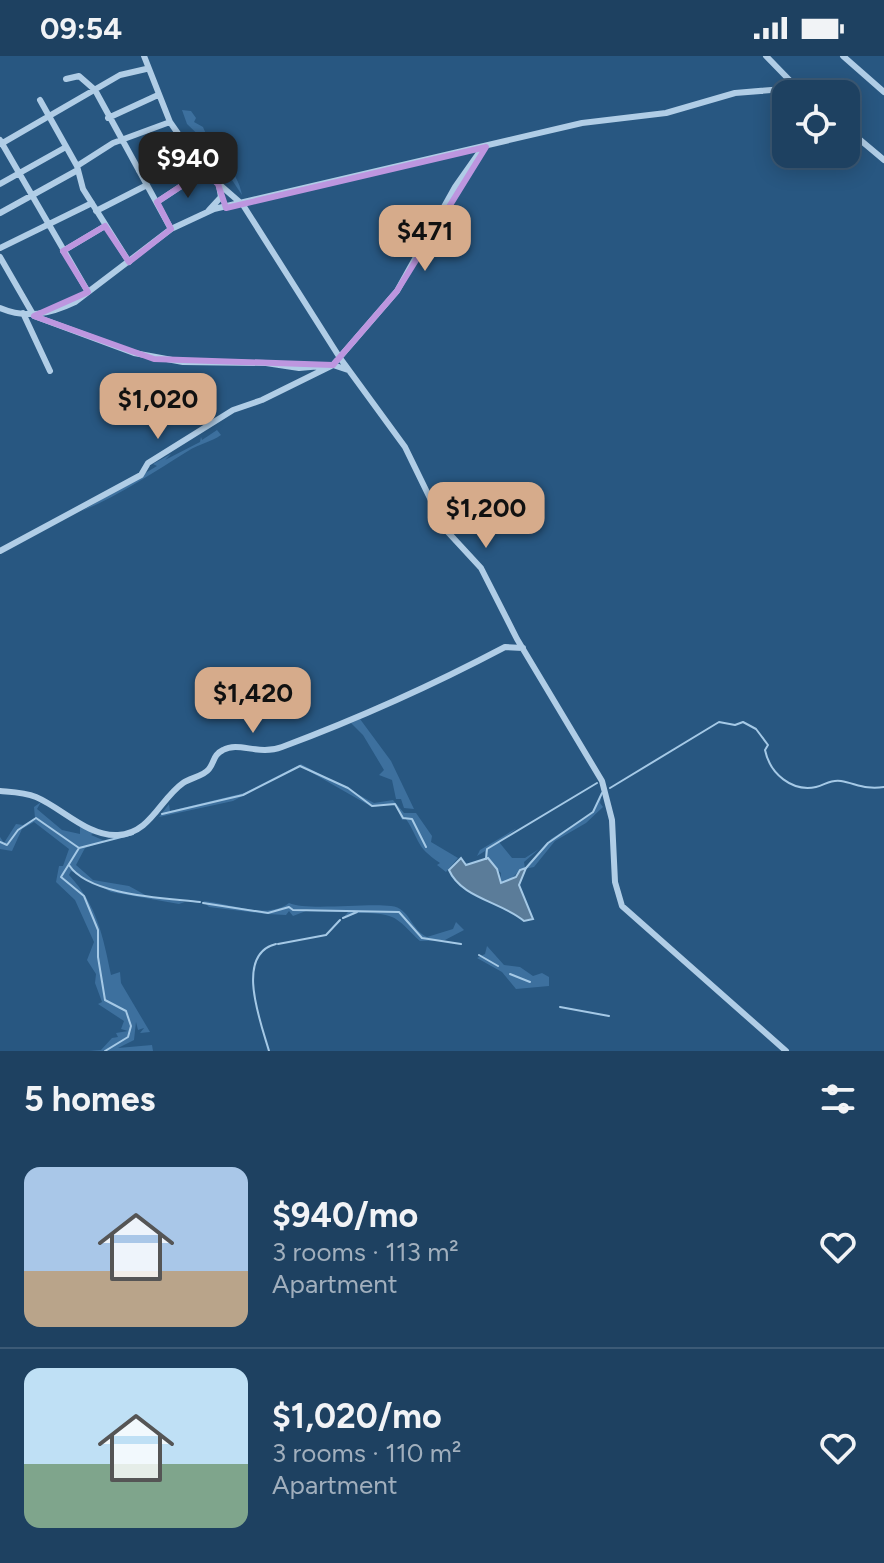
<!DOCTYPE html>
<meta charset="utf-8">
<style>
:root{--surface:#1e4161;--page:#2b4c6a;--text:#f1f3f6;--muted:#a1afbd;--line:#3c5a76;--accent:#d6ab8b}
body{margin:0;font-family:Figtree,sans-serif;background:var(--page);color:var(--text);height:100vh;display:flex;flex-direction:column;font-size:30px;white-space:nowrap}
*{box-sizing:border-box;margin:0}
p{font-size:26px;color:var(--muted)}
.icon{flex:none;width:44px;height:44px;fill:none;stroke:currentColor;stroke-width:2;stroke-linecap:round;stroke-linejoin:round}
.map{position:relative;height:995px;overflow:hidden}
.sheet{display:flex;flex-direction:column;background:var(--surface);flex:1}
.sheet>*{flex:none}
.fabs{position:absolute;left:772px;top:24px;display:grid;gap:16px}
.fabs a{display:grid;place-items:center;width:88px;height:88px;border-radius:16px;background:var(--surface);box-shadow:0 4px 20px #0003,0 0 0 2px var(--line);font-size:40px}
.price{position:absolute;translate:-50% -68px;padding:0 18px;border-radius:16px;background:var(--accent);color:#111;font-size:26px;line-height:52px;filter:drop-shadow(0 2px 4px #0008)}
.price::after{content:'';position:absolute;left:50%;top:48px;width:24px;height:18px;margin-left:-12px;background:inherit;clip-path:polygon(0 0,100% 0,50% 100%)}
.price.selected{background:#222;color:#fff}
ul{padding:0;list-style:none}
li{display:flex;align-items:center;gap:24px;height:200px;padding:0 24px}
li+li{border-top:2px solid var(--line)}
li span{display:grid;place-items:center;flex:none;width:224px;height:160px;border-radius:16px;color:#555}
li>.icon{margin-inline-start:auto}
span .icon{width:96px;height:96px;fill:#fffc;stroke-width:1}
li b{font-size:34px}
h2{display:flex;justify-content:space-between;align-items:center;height:96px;padding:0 24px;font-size:34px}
.status{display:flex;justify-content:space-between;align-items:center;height:56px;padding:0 40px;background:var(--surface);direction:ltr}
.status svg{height:22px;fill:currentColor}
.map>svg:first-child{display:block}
.green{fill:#3d709e}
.water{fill:#5b7c99;stroke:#a5c9e6;stroke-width:2}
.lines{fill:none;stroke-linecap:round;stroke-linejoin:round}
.stream{stroke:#a5c9e6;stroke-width:2}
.street{stroke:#b0cde6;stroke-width:6}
.marked{fill:none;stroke:#bd96df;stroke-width:6;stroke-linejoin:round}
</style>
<div class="status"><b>09:54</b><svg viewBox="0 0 49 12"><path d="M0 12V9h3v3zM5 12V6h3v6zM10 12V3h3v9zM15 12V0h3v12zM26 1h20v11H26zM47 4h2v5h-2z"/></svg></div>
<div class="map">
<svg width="884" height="995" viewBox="0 0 884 995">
<rect width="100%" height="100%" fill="#285781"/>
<path class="green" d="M182,54L191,55L196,62L194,66L203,71C211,93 238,113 242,139L226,115L221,120L208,102L211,91L187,68Z
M135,330L146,333L145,350L154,355L170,353L168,344L172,341L177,343V359L163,364L133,346L130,338L139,342L144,337L140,332L129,336Z
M217,374L221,379C211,386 199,388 188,395C154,416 120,439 82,455L157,410L153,408L171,398L165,404L200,386L201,381L202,384Z
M360,663L391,705L414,753L404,752L401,743H396L392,724L379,719L384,714L363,679L351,667Z
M301,708L374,747L393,744L404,757H416L432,780L431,786L458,802L446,816L437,809L440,807C415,790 421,786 406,763L402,764L395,748L372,751L300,710L233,745L159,761L169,748L170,755L244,737Z
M602,737L600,747L603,751L586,767L555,785L534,811L520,814L508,826H500L501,817L485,802V795L477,800L480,794L517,772L499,786L512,802H525L539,793L524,806L525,812L551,783L593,756Z
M41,746L37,753L62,774L80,778V769L94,777L91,779L105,785L85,792L76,809L93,824L129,830L147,840L185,846L179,848L111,836L71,815L69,819C97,849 103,880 111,919L120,916L121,927L150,976L140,977L144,972L138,974L136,966L134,984L118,992L152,989L153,995H89L101,994L112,982L118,981L116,977L128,975L121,973L124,965L98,948L102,946L95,927L96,918L87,904L94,886L75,844L56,826L59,810H63L69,793L34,766L22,773L12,795L0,793V781L4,787L16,768L23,769L35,762L34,751Z
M203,845C230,847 267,864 289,847C307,855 365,847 391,850C410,852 411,874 427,881L453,873L456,866L464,874L445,884L420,885C398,865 399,858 367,857C358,857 350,856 343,862L348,856L306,855L293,860L289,855L286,859L267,858L209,851Z
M487,890L504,909L520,911L533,920L542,917L549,921V930L516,933L502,916L477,902L485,898Z"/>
<path class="water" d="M461,802L466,809L488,802L497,813L501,827L516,821L520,814L526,812L519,829L533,863L524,865C502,846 461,842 449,814Z"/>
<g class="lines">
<path class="stream" d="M610,732L719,666L735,669L743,666L756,673L768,689L765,694C770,718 792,736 816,731C825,729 831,723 841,725C857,728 866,734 884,731
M162,758L243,739L300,710L348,732L372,750L395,748L403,762L412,763L426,791
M0,786L7,789L18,774L36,762L79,792L61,821L84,840L98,874V901L105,944L126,955L131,970L128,981L105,995
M79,792L133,778
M486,803L487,793L597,727
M69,809C89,840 166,842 200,846
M526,812L548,787L593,756L602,737
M203,847L268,857L289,851L293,854L399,856L422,882L461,888
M343,862L357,856
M278,888L326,879L340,864
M479,899L498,910
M510,918L530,926
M560,951L609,960
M269,995C261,967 234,898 276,888"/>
<path class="street" d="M144,0L170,66L204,115L243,149L340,302L405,391L445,473L481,512L517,583L602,725L612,764L615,826L622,850L786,995
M766,0L803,38
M843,0L884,36
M66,23L79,20L95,34L171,173
M40,44L77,110L83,133L129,206
M108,62L158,39
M846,72L884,104
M0,84L88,236
M1,88L120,19L146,13
M77,110L113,87L170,66
M139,115L186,91
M0,128L66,91
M157,146L204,115
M209,154L221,141L219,130
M96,155L147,129
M0,157L76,115
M0,192L92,147
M63,195L105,170
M0,201L34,260L134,297L183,306L266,307L299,312L333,309L348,314
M0,252C26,263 50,258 75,246L171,173L214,153L582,67L666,57L735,37L796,32
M23,257L50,315
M0,495L141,419L148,407L233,354L262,344L333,309L397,235L455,131L481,94
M0,735C12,736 24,736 36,741C62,752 88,781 118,779C150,778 160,743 183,727C190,722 204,720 209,713C215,705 213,699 223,694C239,685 258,700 282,691C357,663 433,629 505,591L523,592"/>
</g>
<path class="marked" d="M486,91L397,235L333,309L154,303L34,260L88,236L63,195L105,170L129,206L171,173L157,146L204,115L218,128L226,152Z"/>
</svg>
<div class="fabs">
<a><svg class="icon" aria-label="locate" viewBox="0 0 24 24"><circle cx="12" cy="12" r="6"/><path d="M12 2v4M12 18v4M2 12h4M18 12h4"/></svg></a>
</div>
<b class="price selected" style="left:188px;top:144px">$940</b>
<b class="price" style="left:425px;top:217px">$471</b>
<b class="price" style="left:158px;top:385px">$1,020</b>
<b class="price" style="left:486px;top:494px">$1,200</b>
<b class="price" style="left:253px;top:679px">$1,420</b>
</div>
<section class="sheet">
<h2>5 homes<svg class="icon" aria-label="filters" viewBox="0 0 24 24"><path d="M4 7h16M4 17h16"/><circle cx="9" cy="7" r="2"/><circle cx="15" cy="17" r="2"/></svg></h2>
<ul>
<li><span style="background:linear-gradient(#a9c7e8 65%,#b9a48a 0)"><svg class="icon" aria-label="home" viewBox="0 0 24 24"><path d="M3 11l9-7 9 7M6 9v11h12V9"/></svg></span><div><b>$940/mo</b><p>3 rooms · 113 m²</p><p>Apartment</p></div><svg class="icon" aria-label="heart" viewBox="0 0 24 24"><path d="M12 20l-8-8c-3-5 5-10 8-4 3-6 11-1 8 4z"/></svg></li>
<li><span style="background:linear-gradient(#bfe0f5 60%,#7fa58c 0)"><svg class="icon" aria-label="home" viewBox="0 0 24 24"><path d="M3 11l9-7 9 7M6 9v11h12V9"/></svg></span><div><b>$1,020/mo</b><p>3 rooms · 110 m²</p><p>Apartment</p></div><svg class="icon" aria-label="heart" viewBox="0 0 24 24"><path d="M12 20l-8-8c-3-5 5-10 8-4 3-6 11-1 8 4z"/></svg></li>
</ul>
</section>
